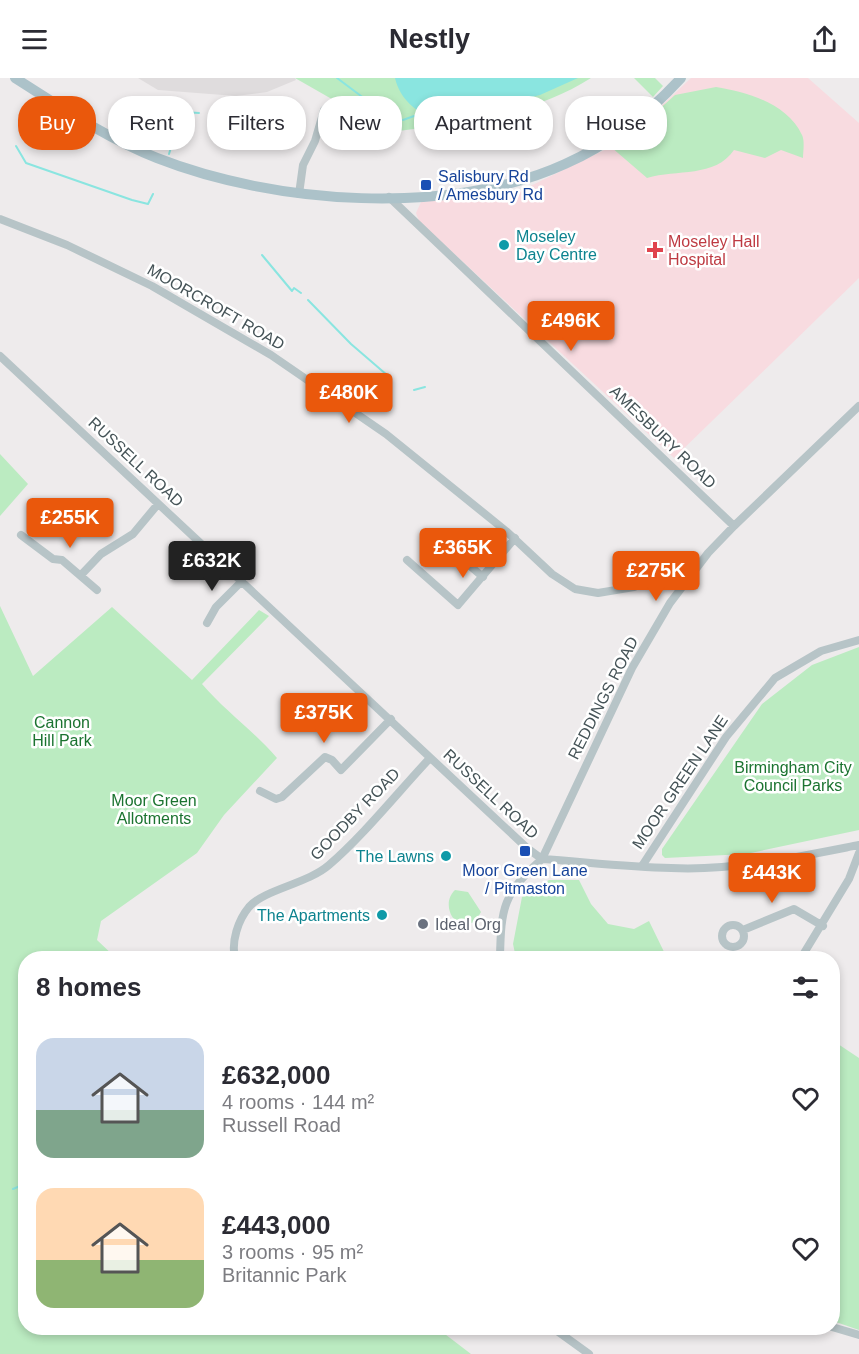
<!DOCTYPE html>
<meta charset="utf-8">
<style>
:root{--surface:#fff;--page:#f2f2f3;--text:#2b2b33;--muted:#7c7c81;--accent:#ea580c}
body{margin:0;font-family:Arial,sans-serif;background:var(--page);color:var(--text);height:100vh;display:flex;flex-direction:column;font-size:22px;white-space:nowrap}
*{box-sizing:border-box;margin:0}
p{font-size:20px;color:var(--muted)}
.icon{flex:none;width:33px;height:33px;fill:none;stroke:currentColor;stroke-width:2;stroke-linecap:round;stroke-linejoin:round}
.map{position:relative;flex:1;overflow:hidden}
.panel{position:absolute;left:18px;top:873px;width:822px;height:384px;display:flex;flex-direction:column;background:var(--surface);border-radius:24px;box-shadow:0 3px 9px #0003}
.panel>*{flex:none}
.top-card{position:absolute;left:18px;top:18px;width:824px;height:54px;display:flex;gap:12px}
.price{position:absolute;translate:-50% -51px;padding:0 14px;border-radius:6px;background:var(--accent);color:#fff;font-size:20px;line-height:39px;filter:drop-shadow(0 2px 3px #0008)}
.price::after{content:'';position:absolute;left:50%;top:36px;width:18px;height:14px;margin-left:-9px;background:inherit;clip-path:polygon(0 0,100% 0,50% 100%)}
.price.active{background:#222;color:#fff}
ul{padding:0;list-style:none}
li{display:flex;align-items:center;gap:18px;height:150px;padding:0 18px}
li span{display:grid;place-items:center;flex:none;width:168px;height:120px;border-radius:18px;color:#555}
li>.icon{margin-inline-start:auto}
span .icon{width:72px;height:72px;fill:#fffc;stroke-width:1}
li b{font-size:26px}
h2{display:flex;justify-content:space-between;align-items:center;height:72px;padding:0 18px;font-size:26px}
.chip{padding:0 21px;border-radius:24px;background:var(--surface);box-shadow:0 3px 9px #0003;font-size:21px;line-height:54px}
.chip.active{background:var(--accent);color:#fff}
header{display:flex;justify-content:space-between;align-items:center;height:78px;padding:0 18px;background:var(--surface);font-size:27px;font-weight:700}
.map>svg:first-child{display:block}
.education{fill:#dfdcdd}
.medical{fill:#f8dbe0}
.green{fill:#bbebc1}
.water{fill:#8ae5e0}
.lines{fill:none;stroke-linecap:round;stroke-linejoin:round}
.stream{stroke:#8ae5e0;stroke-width:2}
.minor{stroke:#b7c4c7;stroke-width:8}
.major{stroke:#acc2c9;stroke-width:10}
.transit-dot{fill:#1a4fb4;stroke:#fff;stroke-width:2}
.culture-dot{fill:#0f9aa8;stroke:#fff;stroke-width:2}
.health-dot{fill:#e0444e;stroke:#fff;stroke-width:2}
.worship-dot{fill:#6b7280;stroke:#fff;stroke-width:2}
.labels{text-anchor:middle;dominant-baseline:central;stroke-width:5;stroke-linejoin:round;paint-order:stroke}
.transit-label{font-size:16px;fill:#164399;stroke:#fff;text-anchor:start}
.culture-label{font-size:16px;fill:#0d838f;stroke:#fff;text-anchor:end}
.health-label{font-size:16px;fill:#be3a42;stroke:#fff;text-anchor:start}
.street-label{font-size:16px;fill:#455357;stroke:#fff}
.park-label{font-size:16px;fill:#1b7330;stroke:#fff}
.worship-label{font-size:16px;fill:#5b616d;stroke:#fff;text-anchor:start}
</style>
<header><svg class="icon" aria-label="menu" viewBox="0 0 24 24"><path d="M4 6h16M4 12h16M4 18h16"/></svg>Nestly<svg class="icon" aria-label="share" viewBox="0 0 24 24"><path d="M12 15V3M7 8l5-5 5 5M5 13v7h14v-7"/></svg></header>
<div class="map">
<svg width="859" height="1276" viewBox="0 0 859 1276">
<rect width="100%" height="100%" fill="#eeebec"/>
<path class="education" d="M138,0H295L296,2L267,14L236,18L158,12Z"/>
<path class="medical" d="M691,0H808L859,45V200L674,380L419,143L416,135L421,124L520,113L625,62Z"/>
<path class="green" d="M295,0H591C528,40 448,47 374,56L371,37L330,20Z
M634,0H655L663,8L653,19Z
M716,9C747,14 787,25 802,57C805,63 803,74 803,80L781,72L765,80L734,72C715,100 677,91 647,100L611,69L625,62L675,17Z
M0,376L28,406L0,438Z
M0,528L33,598L112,529L192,602L259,532L269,538L202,606C225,633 254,653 277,680L224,737L197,775L101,843L97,862L116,880H26V1250H437L471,1276H0Z
M859,569V752L746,776L665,780L662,777V771L762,626L812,587Z
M549,802H579L591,826L608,846L634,851L649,843L667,880H516L513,866L522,819Z
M455,812L468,814L481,834L475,844L463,847C448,842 444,822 455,812Z
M832,962L859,980V1252L833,1243Z"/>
<path class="water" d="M395,0H578L540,17L436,43C417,34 400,22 395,0Z"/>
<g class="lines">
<path class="stream" d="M337,0L385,36
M416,36L418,33
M214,38L224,40
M403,42L414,38
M16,68L26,85L132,122L148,126L153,116
M169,76L180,40L184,34L199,35
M262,177L292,213L294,210L301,215
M308,222L351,266L387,297
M414,312L425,309
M13,1111L20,1108"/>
<path class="minor" d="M299,116L303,87L315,63L324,32L332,26L338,28
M389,119L734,448
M0,141L67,167L152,208L271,277L386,356L506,453L552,496L575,511L598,515L634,509L673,494L690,499
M0,278L527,770L542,781
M21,457L53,481L62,482L97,512
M441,463L483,499
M407,482L458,527L515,460
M81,497L101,476L133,456L158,426
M207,545L216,529L242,503
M260,713L276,721L282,719L325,679L332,682L341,692L391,641
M542,781C585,784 628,789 671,790C733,793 798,779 859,767
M642,788L726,659L775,600L821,573L859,562
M722 858a11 11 0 1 1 22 0a11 11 0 1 1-22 0Z
M743,852L794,831L823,848
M235,880C231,864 238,842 249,829C265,811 307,806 329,787C363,758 399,713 430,680
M500,880C501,829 503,816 542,781L632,590L670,525L708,475L734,448L859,328
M801,880L849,801L859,775
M832,1249L859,1257
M553,1250L589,1276"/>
<path class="major" d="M15,0C61,29 106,60 157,80C274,126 449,139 565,86C610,66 648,36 681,0"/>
</g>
<g class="transit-dot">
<rect x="420" y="101" width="12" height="12" rx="3"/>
<rect x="519" y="767" width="12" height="12" rx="3"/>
</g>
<g class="culture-dot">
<circle cx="504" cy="167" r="6"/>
<circle cx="446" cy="778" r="6"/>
<circle cx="382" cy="837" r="6"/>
</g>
<path class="health-dot" d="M652 163h6v6h6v6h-6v6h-6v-6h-6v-6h6z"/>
<circle class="worship-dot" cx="423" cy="846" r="6"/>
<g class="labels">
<g class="transit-label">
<text x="438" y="98">Salisbury Rd<tspan x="438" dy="18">/ Amesbury Rd</tspan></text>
<text x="525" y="792" text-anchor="middle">Moor Green Lane<tspan x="525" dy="18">/ Pitmaston</tspan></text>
</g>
<g class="culture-label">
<text x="516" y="158" text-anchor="start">Moseley<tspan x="516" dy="18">Day Centre</tspan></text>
<text x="434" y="778">The Lawns</text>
<text x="370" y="837">The Apartments</text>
</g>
<g class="health-label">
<text x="668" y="163">Moseley Hall<tspan x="668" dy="18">Hospital</tspan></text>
</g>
<g class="street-label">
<text transform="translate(216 229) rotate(30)">MOORCROFT ROAD</text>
<text transform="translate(663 359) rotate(44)">AMESBURY ROAD</text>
<text transform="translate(136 384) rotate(43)">RUSSELL ROAD</text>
<text transform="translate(603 620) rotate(-63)">REDDINGS ROAD</text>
<text transform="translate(680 704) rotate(-56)">MOOR GREEN LANE</text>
<text transform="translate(491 716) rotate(43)">RUSSELL ROAD</text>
<text transform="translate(355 736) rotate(-46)">GOODBY ROAD</text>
</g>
<g class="park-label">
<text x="62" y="644">Cannon<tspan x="62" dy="18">Hill Park</tspan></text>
<text x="793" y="689">Birmingham City<tspan x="793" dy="18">Council Parks</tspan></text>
<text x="154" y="722">Moor Green<tspan x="154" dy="18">Allotments</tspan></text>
</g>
<g class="worship-label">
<text x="435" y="846">Ideal Org</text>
</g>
</g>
</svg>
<b class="price" style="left:571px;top:274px">£496K</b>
<b class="price" style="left:349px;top:346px">£480K</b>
<b class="price" style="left:70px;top:471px">£255K</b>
<b class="price" style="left:463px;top:501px">£365K</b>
<b class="price active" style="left:212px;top:514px">£632K</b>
<b class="price" style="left:656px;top:524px">£275K</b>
<b class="price" style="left:324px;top:666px">£375K</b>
<b class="price" style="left:772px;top:826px">£443K</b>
<div class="top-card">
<a class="chip active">Buy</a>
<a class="chip">Rent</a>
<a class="chip">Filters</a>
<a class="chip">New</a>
<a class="chip">Apartment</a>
<a class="chip">House</a>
</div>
<section class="panel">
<h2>8 homes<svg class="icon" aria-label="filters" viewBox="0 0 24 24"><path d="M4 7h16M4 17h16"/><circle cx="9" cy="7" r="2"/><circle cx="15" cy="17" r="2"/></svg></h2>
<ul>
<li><span style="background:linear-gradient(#c9d6e8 60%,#7fa58c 0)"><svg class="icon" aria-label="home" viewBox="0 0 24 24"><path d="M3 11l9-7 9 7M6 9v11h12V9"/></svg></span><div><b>£632,000</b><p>4 rooms · 144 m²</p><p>Russell Road</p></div><svg class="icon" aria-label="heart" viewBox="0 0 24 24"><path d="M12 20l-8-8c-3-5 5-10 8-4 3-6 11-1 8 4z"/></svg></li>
<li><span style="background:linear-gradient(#ffd9b3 60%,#8fb573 0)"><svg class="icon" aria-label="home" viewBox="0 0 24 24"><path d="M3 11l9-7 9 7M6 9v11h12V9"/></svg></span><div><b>£443,000</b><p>3 rooms · 95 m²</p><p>Britannic Park</p></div><svg class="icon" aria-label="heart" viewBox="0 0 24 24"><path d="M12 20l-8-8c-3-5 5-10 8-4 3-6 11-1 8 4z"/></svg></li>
</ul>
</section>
</div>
